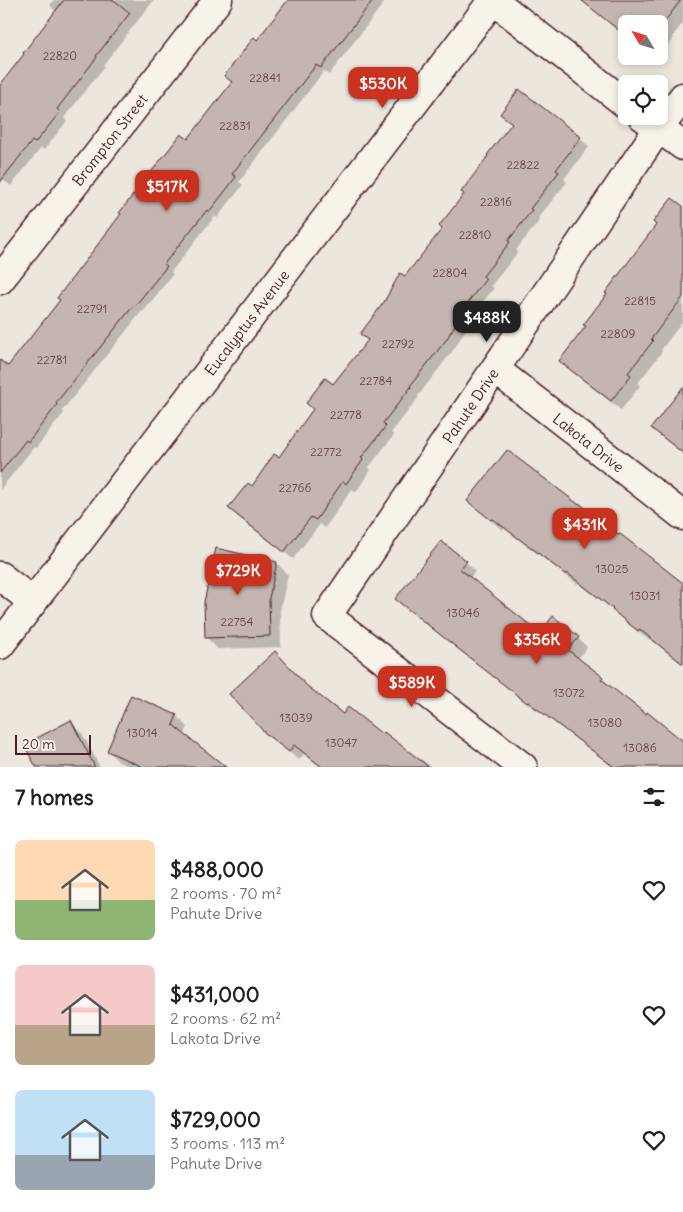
<!DOCTYPE html>
<meta charset="utf-8">
<style>
:root{--surface:#fff;--page:#f2f2f2;--text:#202124;--muted:#757577;--accent:#c8321e}
body{margin:0;font-family:Delius,sans-serif;background:var(--page);color:var(--text);height:100vh;display:flex;flex-direction:column;font-size:19px;white-space:nowrap}
*{box-sizing:border-box;margin:0}
p{font-size:16px;color:var(--muted)}
.icon{flex:none;width:28px;height:28px;fill:none;stroke:currentColor;stroke-width:2;stroke-linecap:round;stroke-linejoin:round}
.map{position:relative;height:767px;overflow:hidden}
.panel{display:flex;flex-direction:column;background:var(--surface);flex:1}
.panel>*{flex:none}
.needle{width:32px;rotate:308deg}
.fabs{position:absolute;left:618px;top:15px;display:grid;gap:10px}
.fabs a{display:grid;place-items:center;width:50px;height:50px;border-radius:8px;background:var(--surface);box-shadow:0 2px 8px #0003;font-size:25px}
.scale{position:absolute;left:15px;bottom:12px;width:76px;box-sizing:border-box;padding-left:5px;border:2px solid #4a1f2b;border-top:0;font-size:14px;line-height:18px;white-space:nowrap;color:#4a1f2b;-webkit-text-stroke:4px #f7f3e8;paint-order:stroke}
.price{position:absolute;translate:-50% -42px;padding:0 11px;border-radius:10px;background:var(--accent);color:#fff;font-size:16px;line-height:32px;filter:drop-shadow(0 1px 2px #0008)}
.price::after{content:'';position:absolute;left:50%;top:30px;width:15px;height:11px;margin-left:-8px;background:inherit;clip-path:polygon(0 0,100% 0,50% 100%)}
.price.on{background:#222;color:#fff}
ul{padding:0;list-style:none}
li{display:flex;align-items:center;gap:15px;height:125px;padding:0 15px}
li span{display:grid;place-items:center;flex:none;width:140px;height:100px;border-radius:8px;color:#555}
li>.icon{margin-inline-start:auto}
span .icon{width:60px;height:60px;fill:#fffc;stroke-width:1}
li b{font-size:21px}
h2{display:flex;justify-content:space-between;align-items:center;height:60px;padding:0 15px;font-size:21px}
.map>svg:first-child{display:block}
.shadow{fill:#0003}
.building{fill:#c4b5b0;stroke:#4a1f2b}
.lines{fill:none;stroke-linecap:round;stroke-linejoin:round}
.minor-casing{stroke:#4a1f2b;stroke-width:31}
.tertiary-casing{stroke:#4a1f2b;stroke-width:31}
.minor{stroke:#f7f3e8;stroke-width:28}
.tertiary{stroke:#f7f3e8;stroke-width:28}
.labels{text-anchor:middle;dominant-baseline:central;stroke-width:4;stroke-linejoin:round;paint-order:stroke}
.number-label{font-size:12px;fill:#68444c}
.street-label{font-size:15px;fill:#4a1f2b;stroke:#f7f3e8}
</style>
<div class="map">
<svg width="683" height="767" viewBox="0 0 683 767">
<rect width="100%" height="100%" fill="#ece6dd"/>
<filter id="ink" filterUnits="userSpaceOnUse"><feTurbulence type="fractalNoise" baseFrequency=".02" numOctaves="2"/><feDisplacementMap in="SourceGraphic" scale="10" xChannelSelector="R" yChannelSelector="G"/><feConvolveMatrix kernelMatrix="1 2 1 2 8 2 1 2 1" color-interpolation-filters="sRGB"/></filter>
<g filter="url(#ink)">
<path class="shadow" d="M54,0H154L103,65L105,66L64,118L67,121L44,150L41,148L11,186L3,180L0,185V87L56,12L50,5Z
M290,0H386L329,75L324,71L239,182L243,185L217,218L215,216L171,272L173,274L143,312L142,311L62,411L64,413L36,448L34,447L0,490V372L9,368L233,83L226,76L257,42Z
M605,0H683V23L672,37L674,38L656,60L651,56H659V24H626V37L608,22L596,11Z
M519,91L580,138L589,147L564,179L567,182L538,218L540,220L516,250L518,252L491,286L494,288L479,307L454,349L418,396L419,397L391,433L394,435L369,467L371,470L356,492L352,489L325,528L320,524L293,559L238,517L230,508L252,488L279,459L368,341L361,334L444,229L513,124L502,114Z
M683,208V321L661,350L662,352L638,383L640,386L621,410L571,371L560,361Z
M683,389V454L664,439L653,428Z
M469,501L683,585V665L650,639L649,640L624,621L614,610L578,583L577,584L504,528L503,530L479,511Z
M466,562L475,571L470,578L540,635L578,638L587,647L578,659L602,678L611,687L610,688L683,742V767H613L538,710L537,711L406,608L397,599Z
M277,563L288,575L280,610L281,647L218,649L206,637Z
M308,688L343,715L420,762L421,759L431,767H321L304,754L299,760L277,743L267,733Z
M177,716L188,727L184,736L224,767H130L119,762L108,751Z
M70,721L82,733L100,767H37Z"/>
<path class="building" d="M64,0H114L130,13L96,56L97,57L57,109L60,112L35,143L32,141L0,182V85L24,54L23,53Z
M288,0H373L321,68L316,65L232,174L236,177L209,212L207,210L164,264L167,266L135,306L134,305L98,350L56,403L57,405L28,442L26,440L0,473V360L8,366L60,300L57,298L121,214L119,213L181,134L188,139L232,82L224,76L254,37L257,40Z
M581,0H681L662,25L663,26L659,32V24H626V36Z
M519,89L581,137L556,170L559,172L530,209L532,210L508,241L510,242L483,276L486,279L471,298L446,340L410,386L411,387L383,423L386,426L361,458L363,460L346,484L343,481L316,520L311,517L284,552L228,508L248,483L252,486L274,454L279,457L313,409L306,403L325,378L333,384L368,340L360,334L384,302L400,273L405,276L442,229L439,226L464,194L461,192L488,156L487,155L512,123L500,114Z
M672,198L683,206V297L651,339L653,341L628,373L631,375L611,401L559,361L586,326L583,325L607,294L605,293L656,225L653,222Z
M683,387V453L651,428Z
M507,450L578,504L579,503L618,534L619,533L683,583V664L639,629L638,631L612,610L613,609L567,573L566,575L528,545H527L493,519L491,520L467,501Z
M441,541L467,561L460,569L540,633L553,616L579,637L568,650L603,677L601,679L646,714L647,712L683,741V767H614L528,702L527,703L395,599Z
M216,548L277,562L269,598L270,636L205,638L204,602Z
M275,651L306,685L343,714L348,707L382,734L384,732L429,767H322L294,745L289,752L266,734L229,694Z
M131,695L177,715L173,725L226,767H143L107,751Z
M71,720L95,767H36L24,745Z"/>
<g class="lines">
<g class="minor-casing">
<g id="minor">
<path d="M493,0L626,104"/>
<path d="M642,116L683,146"/>
<path id="s1" d="M0,280L218,0"/>
<path id="s2" d="M495,369L683,516"/>
<path d="M0,576L33,602"/>
<path id="s3" d="M523,767L327,616L658,129L683,97"/>
</g>
</g>
<g class="tertiary-casing">
<g id="tertiary">
<path id="s4" d="M0,645L493,0"/>
</g>
</g>
<use href="#minor" class="minor"/>
<use href="#tertiary" class="tertiary"/>
</g>
</g>
<g class="labels">
<g class="number-label">
<text x="60" y="55">22820</text>
<text x="265" y="77">22841</text>
<text x="235" y="125">22831</text>
<text x="523" y="164">22822</text>
<text x="496" y="201">22816</text>
<text x="475" y="234">22810</text>
<text x="450" y="272">22804</text>
<text x="640" y="300">22815</text>
<text x="92" y="308">22791</text>
<text x="618" y="333">22809</text>
<text x="398" y="343">22792</text>
<text x="52" y="359">22781</text>
<text x="376" y="380">22784</text>
<text x="346" y="414">22778</text>
<text x="326" y="451">22772</text>
<text x="295" y="487">22766</text>
<text x="612" y="568">13025</text>
<text x="645" y="595">13031</text>
<text x="463" y="612">13046</text>
<text x="237" y="621">22754</text>
<text x="569" y="692">13072</text>
<text x="296" y="717">13039</text>
<text x="605" y="722">13080</text>
<text x="142" y="732">13014</text>
<text x="341" y="742">13047</text>
<text x="640" y="747">13086</text>
</g>
<g class="street-label">
<text stroke="none"><textPath href="#s1" startOffset="178">Brompton Street</textPath></text>
<text stroke="none"><textPath href="#s4" startOffset="406">Eucalyptus Avenue</textPath></text>
<text stroke="none"><textPath href="#s3" startOffset="502">Pahute Drive</textPath></text>
<text stroke="none"><textPath href="#s2" startOffset="119">Lakota Drive</textPath></text>
</g>
</g>
</svg>
<div class="fabs">
<a><svg class="needle" viewBox="-14 -14 28 28"><path d="M0-13l5 13h-10z" fill="#e53935"/><path d="M0 13l5-13h-10z" fill="#757577"/></svg></a>
<a><svg class="icon" aria-label="locate" viewBox="0 0 24 24"><circle cx="12" cy="12" r="6"/><path d="M12 2v4M12 18v4M2 12h4M18 12h4"/></svg></a>
</div>
<div class="scale">20 m</div>
<b class="price" style="left:383px;top:109px">$530K</b>
<b class="price" style="left:167px;top:212px">$517K</b>
<b class="price on" style="left:487px;top:343px">$488K</b>
<b class="price" style="left:585px;top:550px">$431K</b>
<b class="price" style="left:238px;top:596px">$729K</b>
<b class="price" style="left:537px;top:665px">$356K</b>
<b class="price" style="left:412px;top:708px">$589K</b>
</div>
<section class="panel">
<h2>7 homes<svg class="icon" aria-label="filters" viewBox="0 0 24 24"><path d="M4 7h16M4 17h16"/><circle cx="9" cy="7" r="2"/><circle cx="15" cy="17" r="2"/></svg></h2>
<ul>
<li><span style="background:linear-gradient(#ffd9b3 60%,#8fb573 0)"><svg class="icon" aria-label="home" viewBox="0 0 24 24"><path d="M3 11l9-7 9 7M6 9v11h12V9"/></svg></span><div><b>$488,000</b><p>2 rooms · 70 m²</p><p>Pahute Drive</p></div><svg class="icon" aria-label="heart" viewBox="0 0 24 24"><path d="M12 20l-8-8c-3-5 5-10 8-4 3-6 11-1 8 4z"/></svg></li>
<li><span style="background:linear-gradient(#f6c9c9 60%,#b9a48a 0)"><svg class="icon" aria-label="home" viewBox="0 0 24 24"><path d="M3 11l9-7 9 7M6 9v11h12V9"/></svg></span><div><b>$431,000</b><p>2 rooms · 62 m²</p><p>Lakota Drive</p></div><svg class="icon" aria-label="heart" viewBox="0 0 24 24"><path d="M12 20l-8-8c-3-5 5-10 8-4 3-6 11-1 8 4z"/></svg></li>
<li><span style="background:linear-gradient(#bfe0f5 65%,#9aa5b1 0)"><svg class="icon" aria-label="home" viewBox="0 0 24 24"><path d="M3 11l9-7 9 7M6 9v11h12V9"/></svg></span><div><b>$729,000</b><p>3 rooms · 113 m²</p><p>Pahute Drive</p></div><svg class="icon" aria-label="heart" viewBox="0 0 24 24"><path d="M12 20l-8-8c-3-5 5-10 8-4 3-6 11-1 8 4z"/></svg></li>
</ul>
</section>
